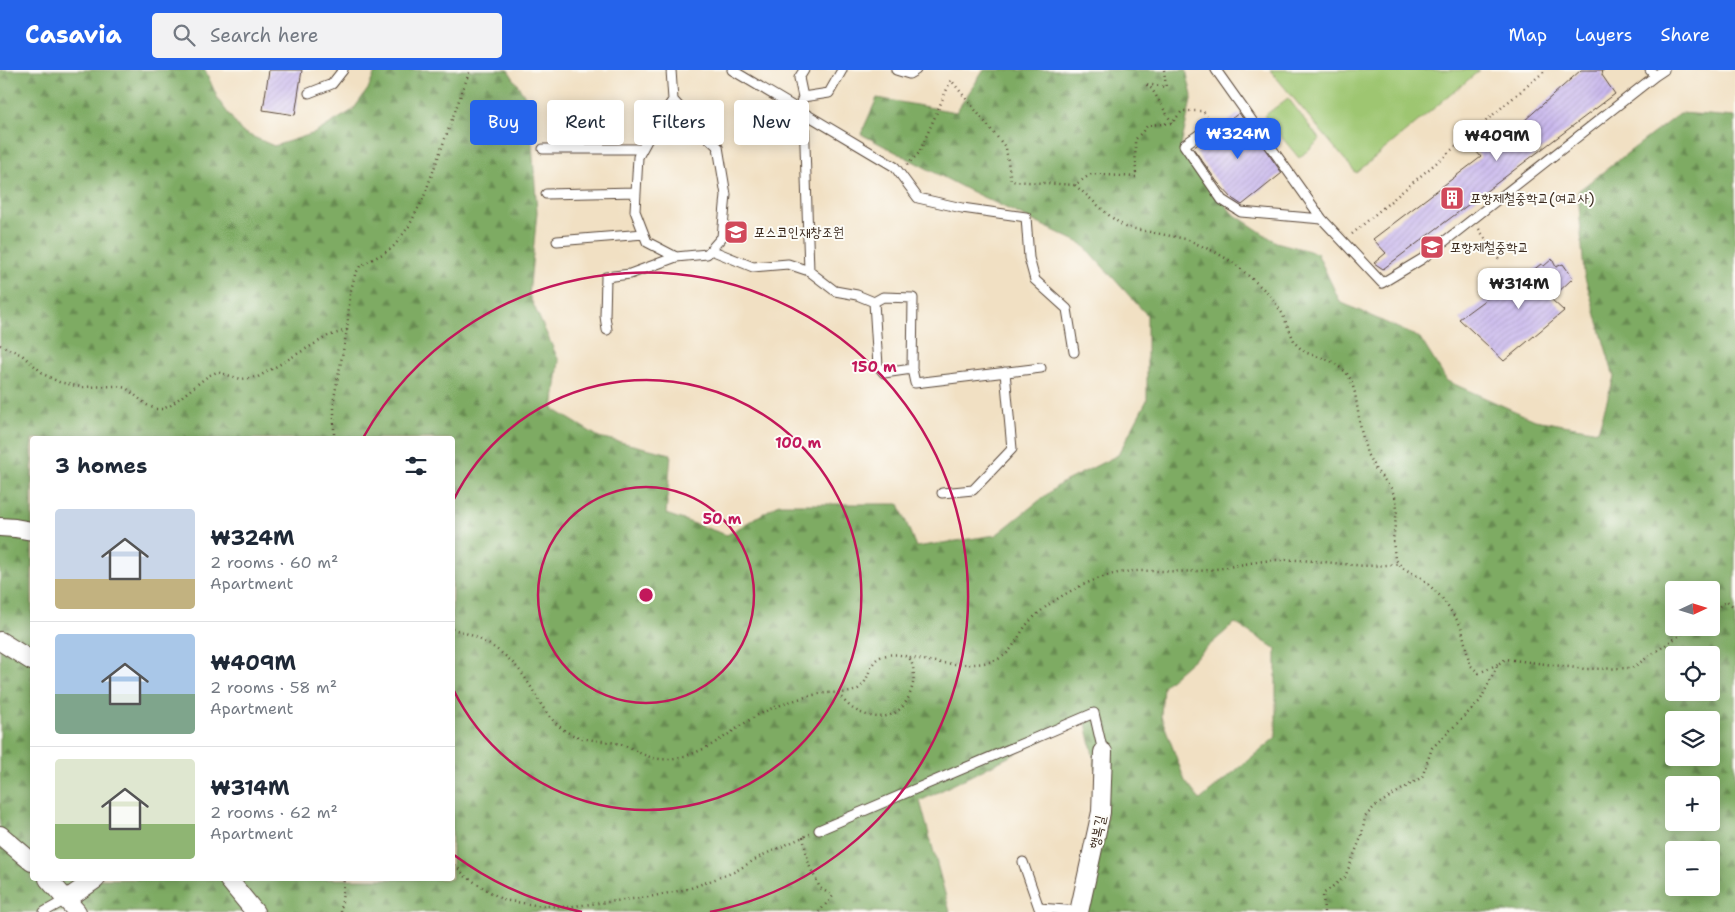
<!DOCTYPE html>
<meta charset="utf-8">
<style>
:root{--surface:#fff;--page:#f2f2f3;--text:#1f2937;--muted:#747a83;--line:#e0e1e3;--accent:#2563eb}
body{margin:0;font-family:"Shantell Sans","Poor Story",sans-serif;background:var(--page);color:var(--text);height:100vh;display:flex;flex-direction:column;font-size:19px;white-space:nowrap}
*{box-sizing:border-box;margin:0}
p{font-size:16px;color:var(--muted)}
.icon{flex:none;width:28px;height:28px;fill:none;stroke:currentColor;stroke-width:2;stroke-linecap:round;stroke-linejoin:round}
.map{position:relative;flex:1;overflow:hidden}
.details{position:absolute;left:30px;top:366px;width:425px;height:445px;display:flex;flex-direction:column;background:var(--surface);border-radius:5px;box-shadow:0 2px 12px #0003}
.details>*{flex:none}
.banner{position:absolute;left:470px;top:30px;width:475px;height:45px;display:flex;gap:10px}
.needle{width:32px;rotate:86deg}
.controls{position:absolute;left:1665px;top:511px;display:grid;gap:10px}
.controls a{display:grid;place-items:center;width:55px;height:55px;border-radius:5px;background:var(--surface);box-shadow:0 2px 12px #0003;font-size:25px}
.price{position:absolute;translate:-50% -42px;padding:0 11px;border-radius:10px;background:#fff;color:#222;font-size:16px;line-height:32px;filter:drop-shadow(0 1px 2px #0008)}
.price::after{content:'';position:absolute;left:50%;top:30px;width:15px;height:11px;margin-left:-8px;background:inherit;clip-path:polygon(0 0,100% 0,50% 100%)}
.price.on{background:var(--accent);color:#fff}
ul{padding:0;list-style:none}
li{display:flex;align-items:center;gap:15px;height:125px;padding:0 25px}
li+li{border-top:1px solid var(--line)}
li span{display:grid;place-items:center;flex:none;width:140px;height:100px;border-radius:5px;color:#555}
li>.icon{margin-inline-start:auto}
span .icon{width:60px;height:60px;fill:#fffc;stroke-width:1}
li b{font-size:21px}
h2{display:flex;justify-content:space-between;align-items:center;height:60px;padding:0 25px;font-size:21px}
.pill{padding:0 18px;border-radius:5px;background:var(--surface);box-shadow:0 2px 12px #0003;font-size:18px;line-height:45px}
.pill.on{background:var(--accent);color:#fff}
header{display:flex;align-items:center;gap:30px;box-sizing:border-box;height:70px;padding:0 25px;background:var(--accent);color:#fff}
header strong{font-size:24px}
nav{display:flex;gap:28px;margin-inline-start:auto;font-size:18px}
.search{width:350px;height:45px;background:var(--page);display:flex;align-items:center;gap:12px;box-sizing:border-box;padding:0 18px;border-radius:5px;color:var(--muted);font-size:19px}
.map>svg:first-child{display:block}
.grass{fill:#9ec671;stroke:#6c7848}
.forest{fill:url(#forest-firs);stroke:#5c6a40;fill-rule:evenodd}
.building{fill:url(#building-hatch)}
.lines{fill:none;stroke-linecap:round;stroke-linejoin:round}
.service-casing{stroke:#564537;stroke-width:11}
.minor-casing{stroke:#564537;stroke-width:20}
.path{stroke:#564537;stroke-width:2.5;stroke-dasharray:1 4;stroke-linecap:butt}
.service{stroke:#fff;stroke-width:9}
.minor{stroke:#fff;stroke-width:18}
.ring{fill:none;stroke:#c2185b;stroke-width:2.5}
.labels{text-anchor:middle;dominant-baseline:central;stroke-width:4;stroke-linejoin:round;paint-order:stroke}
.poi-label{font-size:14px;fill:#3b2a1e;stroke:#fdfcf7;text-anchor:start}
.street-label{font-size:14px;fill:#3b2a1e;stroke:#fdfcf7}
.centre{fill:#c2185b;stroke:#fdfcf7;stroke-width:2.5}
.ring-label{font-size:15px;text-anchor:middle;font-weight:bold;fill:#c2185b;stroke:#fdfcf7;stroke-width:4;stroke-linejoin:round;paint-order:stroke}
</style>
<header>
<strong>Casavia</strong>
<div class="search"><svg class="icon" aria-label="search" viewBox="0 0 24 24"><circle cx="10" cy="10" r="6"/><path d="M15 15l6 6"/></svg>Search here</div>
<nav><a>Map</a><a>Layers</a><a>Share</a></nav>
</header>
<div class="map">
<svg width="1735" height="842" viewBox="0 0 1735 842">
<defs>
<pattern id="forest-firs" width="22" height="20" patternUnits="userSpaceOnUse" patternTransform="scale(1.25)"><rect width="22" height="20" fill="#7eab63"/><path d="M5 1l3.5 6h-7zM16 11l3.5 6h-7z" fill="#688b51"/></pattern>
<pattern id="building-hatch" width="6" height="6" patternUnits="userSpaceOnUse" patternTransform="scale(1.25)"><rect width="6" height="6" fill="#c9b8ed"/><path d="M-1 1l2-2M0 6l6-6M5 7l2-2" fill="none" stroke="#ae9ecb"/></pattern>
</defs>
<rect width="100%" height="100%" fill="#fdfcf7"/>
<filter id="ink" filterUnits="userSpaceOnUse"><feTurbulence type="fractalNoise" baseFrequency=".02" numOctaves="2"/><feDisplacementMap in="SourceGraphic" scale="10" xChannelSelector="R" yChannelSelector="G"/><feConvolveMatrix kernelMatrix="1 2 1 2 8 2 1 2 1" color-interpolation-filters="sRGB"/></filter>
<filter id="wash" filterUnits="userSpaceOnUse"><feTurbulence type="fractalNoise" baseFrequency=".0096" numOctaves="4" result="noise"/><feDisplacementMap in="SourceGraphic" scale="20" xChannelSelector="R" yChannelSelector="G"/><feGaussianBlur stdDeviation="1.12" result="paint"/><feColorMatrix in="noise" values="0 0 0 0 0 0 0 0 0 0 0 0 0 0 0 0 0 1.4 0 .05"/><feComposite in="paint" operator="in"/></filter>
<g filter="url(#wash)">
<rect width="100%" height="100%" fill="#f1e0c3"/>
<path class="grass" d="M1270,0H1480L1356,103Z
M1288,28L1320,70L1299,88L1264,46Z"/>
<path class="forest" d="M0,0H205L219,31L242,62L274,76L315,63L353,40L368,19L376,0H508L529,32L537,142L529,225L559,291L553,339L599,367L671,384L666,444L727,465L779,434H899L916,477L996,465L1060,414L1118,385L1147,330V245L1082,174L966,119L861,64L877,28L956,42L984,0H1186L1192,26L1181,76L1232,143L1276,172L1317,183L1340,232L1420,268L1447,311L1535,350L1598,361L1614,307L1584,204L1578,121L1680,43L1735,47V842H1082L1107,747L1085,649L920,731L950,842H0ZM32,369H452V809H32ZM1674,520H1711V558H1674ZM1235,553L1276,579V667L1200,730L1185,711L1161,646L1163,616ZM1674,585H1711V622H1674ZM1674,650H1711V688H1674ZM1674,715H1711V752H1674ZM1674,780H1711V818H1674Z"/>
<g id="blocks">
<path class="building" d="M269,0H302L295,45L263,40Z
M1581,0H1603L1602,5L1615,24L1383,199L1374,193L1386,183L1373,169L1481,87L1472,76L1498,55L1505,68Z
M1239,43L1282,103L1242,135L1233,129L1218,113L1193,78Z
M1552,189L1556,197L1563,194L1573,208L1551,229L1564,241L1504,291L1459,249L1501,218L1505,222L1541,194L1544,196Z"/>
</g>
</g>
<g filter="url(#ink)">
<use href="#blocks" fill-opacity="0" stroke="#564537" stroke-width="1"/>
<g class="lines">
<g class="service-casing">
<path id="service" d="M732,0L895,97L918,128L962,138L1026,147L1029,188L1035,210L1067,239L1074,282
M896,0L909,4L916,0
M1216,0L1322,149L1382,213L1422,189L1655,6
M1650,0L1655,6L1664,0
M309,23L332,14L343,0
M803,27L829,23L842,0
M673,30L700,60
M798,40L803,27L799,8L804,0
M804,44L809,201
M1214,54L1184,75L1222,130L1241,142L1322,149
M649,68L671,58L700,60L718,77L726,125L722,167L707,184L676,187L647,172L635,141L638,87L656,54L673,30L671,0
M543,79H642
M546,124L636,122
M557,171L644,164
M711,180L753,197L788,194L809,201L835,221L857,225L874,232L883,227L913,228L912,299L884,303L878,296L874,232
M607,260L605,246L606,207L630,204L676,187
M912,299L915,313L1041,298
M942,423L973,420L1012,379L1005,302
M819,760L1094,643L1103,682
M1023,792L1039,838L1079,841
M44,842L67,829"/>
</g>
<g class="minor-casing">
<path id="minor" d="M0,457L15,458L32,461
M0,571L32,591
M0,765L32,792
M48,809L77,842
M228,809L255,842
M67,829L96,809
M1079,842L1101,742L1103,682"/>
</g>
<path class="path" d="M1164,0L1166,17L1145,14L1152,19L1172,53
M907,95L919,83L951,10L1006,78L1011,111L1075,115L1091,104L1136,107L1135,70L1148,55L1172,53L1182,41H1203L1207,46
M1075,115L1111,147L1125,157L1186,169L1215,182L1234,193L1268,223L1282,243L1295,273L1301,279L1307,283L1331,291L1346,302L1351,310L1355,323L1361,360L1367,384L1376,400L1391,418L1396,429L1397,440L1393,470L1395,489L1403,498L1423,509L1442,528L1461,556L1470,595L1479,603L1498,594
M1479,159L1499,190
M1352,164L1546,0
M0,275L22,285L45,305L59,312L81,317L117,316L126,318L147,335L156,339H163L171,335L208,306L217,302L241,309L258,307L328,266L347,260
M334,369V328L347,260L350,224L355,205L360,196L388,181L395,175L409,156L423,129L470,0
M1711,542L1727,531L1735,538
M452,559C478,565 508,583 523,605C537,624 543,645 564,660C581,672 601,669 620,674C634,679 646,688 660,689C667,690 674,688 681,687C718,678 738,653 770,639C786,633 810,624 827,623C838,622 847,625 858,619C871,611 867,591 883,586C896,582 907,587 919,589C941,594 978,598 998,589C1014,582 1018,564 1029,552C1049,531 1078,515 1106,506C1135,497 1166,503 1196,501C1224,500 1252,490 1281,490C1306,489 1330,493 1355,495C1369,497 1384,495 1398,494
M838,624C843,629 849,637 855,640C879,653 902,648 911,621C915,609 915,598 909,587
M803,767L809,795L820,818L833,826L819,842
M452,791L465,806L503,830L535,835L566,837L649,827L688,819L734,802L763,785L810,764
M341,842L344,809
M1324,842L1323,824L1345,807L1362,765L1365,747L1375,736L1422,707L1432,678L1480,631L1498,594L1506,589L1585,599L1632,598L1690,558"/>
<use href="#service" class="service"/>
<use href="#minor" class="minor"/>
</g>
</g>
<g class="ring">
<circle cx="646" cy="525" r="108"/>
<path d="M453 431A215 215 0 1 1 453 619"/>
<path d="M582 842A323 323 0 0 1 454 785M363 368A323 323 0 1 1 710 842"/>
</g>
<defs>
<g id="building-square" transform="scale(1.25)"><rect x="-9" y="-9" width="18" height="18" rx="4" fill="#d1495b" stroke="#fdfcf7"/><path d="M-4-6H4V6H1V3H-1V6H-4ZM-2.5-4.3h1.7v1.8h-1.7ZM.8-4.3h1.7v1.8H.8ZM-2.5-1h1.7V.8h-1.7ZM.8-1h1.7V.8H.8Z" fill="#fff"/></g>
<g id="university-square" transform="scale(1.25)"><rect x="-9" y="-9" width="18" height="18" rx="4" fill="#d1495b" stroke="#fdfcf7"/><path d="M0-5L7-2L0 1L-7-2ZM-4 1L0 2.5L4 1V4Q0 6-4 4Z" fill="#fff"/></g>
<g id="school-square" transform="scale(1.25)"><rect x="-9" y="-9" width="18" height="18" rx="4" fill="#d1495b" stroke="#fdfcf7"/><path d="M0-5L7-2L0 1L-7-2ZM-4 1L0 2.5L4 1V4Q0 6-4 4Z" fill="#fff"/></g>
</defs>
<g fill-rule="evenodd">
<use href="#building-square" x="1452" y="128"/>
<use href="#university-square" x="736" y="162"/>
<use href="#school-square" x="1432" y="177"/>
</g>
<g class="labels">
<g class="poi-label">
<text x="1470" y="128">포항제철중학교(여교사)</text>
<text x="754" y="162">포스코인재창조원</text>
<text x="1450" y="177">포항제철중학교</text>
</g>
<g class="street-label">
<text transform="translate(1097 762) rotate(-78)">행복길</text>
</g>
</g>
<circle cx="646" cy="525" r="8" class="centre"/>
<g class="ring-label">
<text x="874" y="302">150 m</text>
<text x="798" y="378">100 m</text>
<text x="722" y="454">50 m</text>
</g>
</svg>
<div class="controls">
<a><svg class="needle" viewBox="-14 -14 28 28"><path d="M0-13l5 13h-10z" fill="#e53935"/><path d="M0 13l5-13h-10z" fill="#747a83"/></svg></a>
<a><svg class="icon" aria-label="locate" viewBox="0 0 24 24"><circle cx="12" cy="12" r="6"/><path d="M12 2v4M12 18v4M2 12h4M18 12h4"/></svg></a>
<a><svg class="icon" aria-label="layers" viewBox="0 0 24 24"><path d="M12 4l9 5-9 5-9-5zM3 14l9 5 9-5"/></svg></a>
<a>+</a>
<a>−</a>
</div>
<b class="price on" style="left:1238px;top:90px">₩324M</b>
<b class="price" style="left:1497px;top:92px">₩409M</b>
<b class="price" style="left:1519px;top:240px">₩314M</b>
<div class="banner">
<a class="pill on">Buy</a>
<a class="pill">Rent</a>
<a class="pill">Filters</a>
<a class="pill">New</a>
</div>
<section class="details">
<h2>3 homes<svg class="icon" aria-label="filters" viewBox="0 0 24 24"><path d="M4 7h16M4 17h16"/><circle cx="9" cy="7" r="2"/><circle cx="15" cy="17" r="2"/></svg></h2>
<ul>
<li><span style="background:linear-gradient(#c9d6e8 70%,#c2b280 0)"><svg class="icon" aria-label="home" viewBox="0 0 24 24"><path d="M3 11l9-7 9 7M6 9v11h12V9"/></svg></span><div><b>₩324M</b><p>2 rooms · 60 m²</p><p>Apartment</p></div></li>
<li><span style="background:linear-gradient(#a9c7e8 60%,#7fa58c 0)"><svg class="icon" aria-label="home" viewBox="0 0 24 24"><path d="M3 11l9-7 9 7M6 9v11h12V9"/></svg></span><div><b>₩409M</b><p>2 rooms · 58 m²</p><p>Apartment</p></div></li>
<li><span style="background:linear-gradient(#dfe7d0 65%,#8fb573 0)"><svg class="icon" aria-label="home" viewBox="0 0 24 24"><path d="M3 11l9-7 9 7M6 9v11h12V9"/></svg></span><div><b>₩314M</b><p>2 rooms · 62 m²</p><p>Apartment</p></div></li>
</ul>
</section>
</div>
